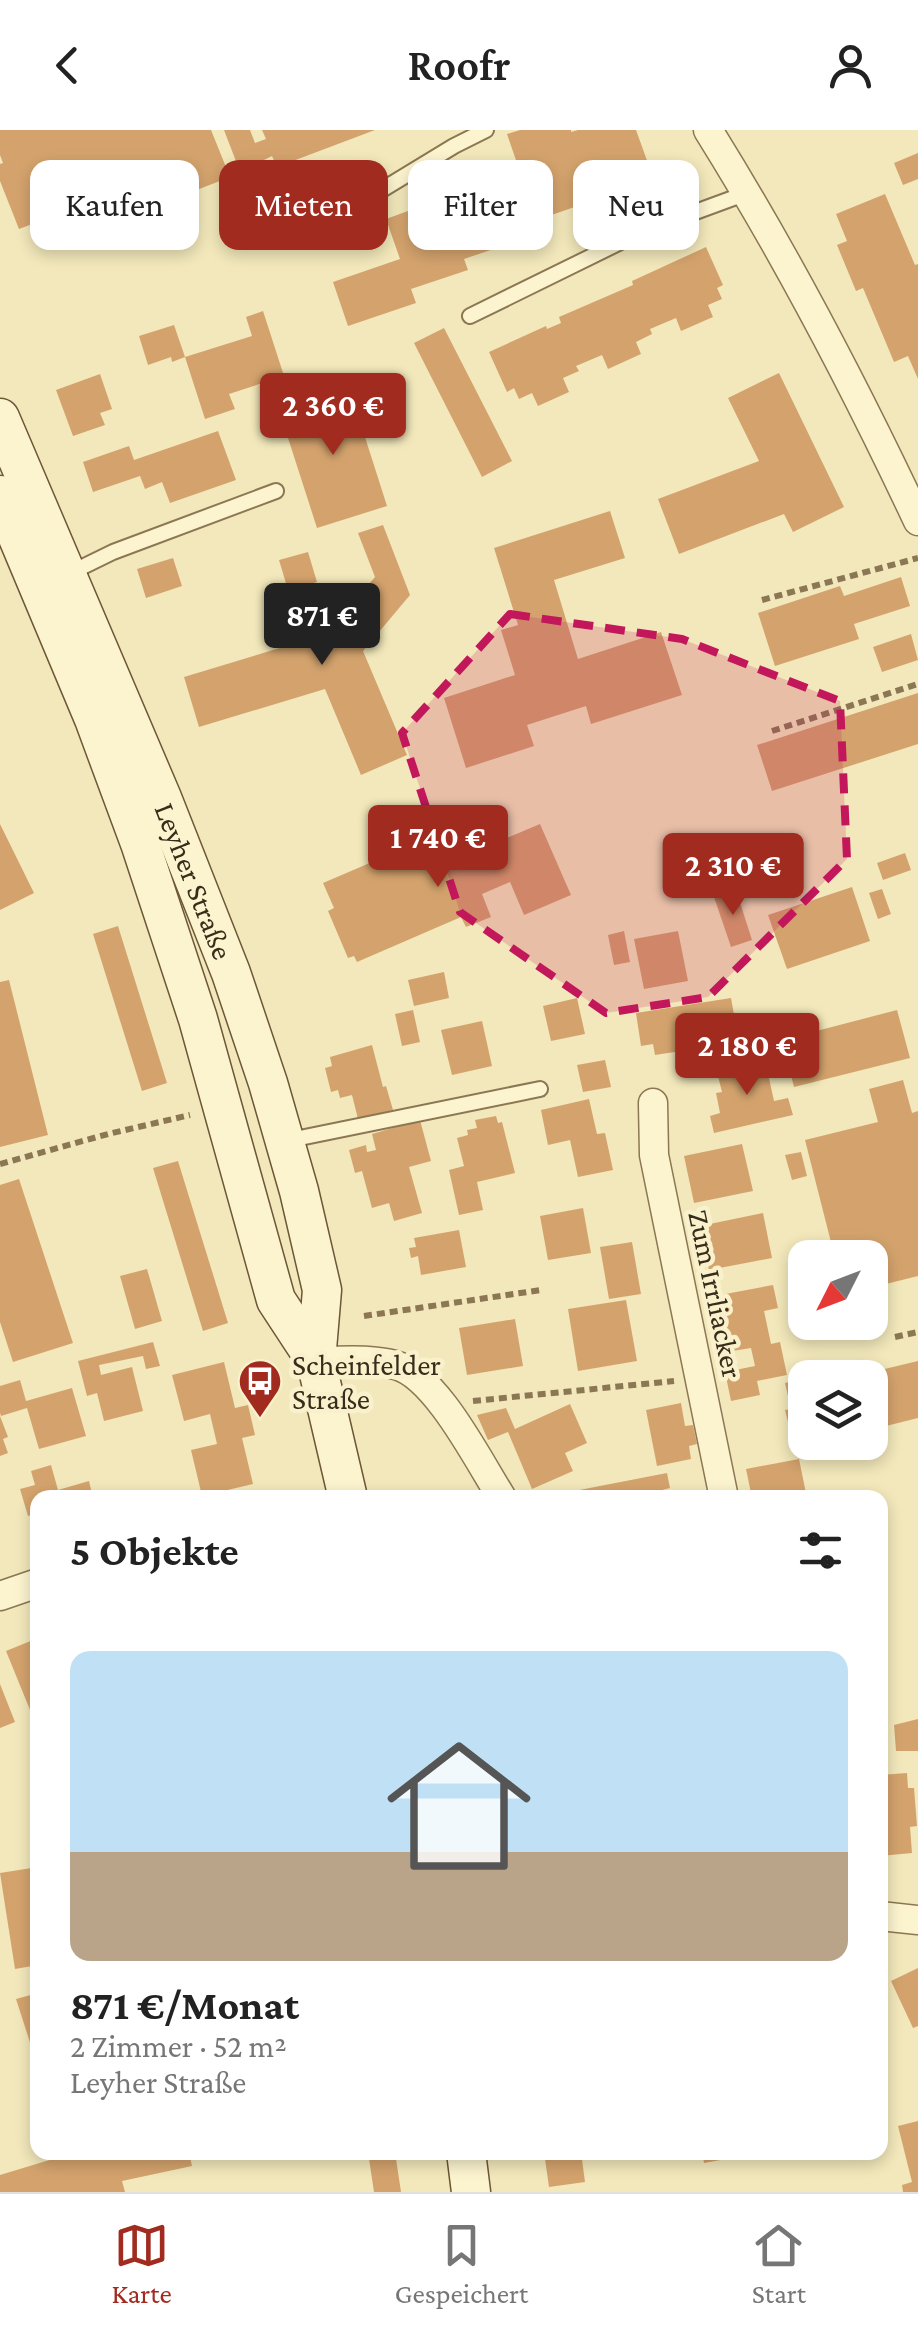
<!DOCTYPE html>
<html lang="de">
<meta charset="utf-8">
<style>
:root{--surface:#fff;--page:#f6f6f6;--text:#222;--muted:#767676;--line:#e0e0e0;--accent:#a02b1e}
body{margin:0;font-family:"Crimson Pro",serif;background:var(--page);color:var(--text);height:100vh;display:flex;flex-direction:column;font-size:38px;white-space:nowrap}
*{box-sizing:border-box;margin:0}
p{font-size:32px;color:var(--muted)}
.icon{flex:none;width:55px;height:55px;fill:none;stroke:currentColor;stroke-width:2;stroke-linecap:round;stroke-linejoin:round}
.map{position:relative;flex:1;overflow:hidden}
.details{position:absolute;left:30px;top:1360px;width:858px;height:670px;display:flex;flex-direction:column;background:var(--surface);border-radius:20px;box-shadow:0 5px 15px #0003}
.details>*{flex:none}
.top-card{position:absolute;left:30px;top:30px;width:860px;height:90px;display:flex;gap:20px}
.needle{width:65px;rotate:228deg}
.fabs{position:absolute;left:788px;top:1110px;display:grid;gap:20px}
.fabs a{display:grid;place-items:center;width:100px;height:100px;border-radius:20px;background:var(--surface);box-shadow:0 5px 15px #0003;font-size:50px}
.price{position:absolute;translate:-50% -85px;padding:0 22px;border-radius:10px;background:var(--accent);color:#fff;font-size:32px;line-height:65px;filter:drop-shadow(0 2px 5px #0008)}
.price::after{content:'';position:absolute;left:50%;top:60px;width:30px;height:22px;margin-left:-15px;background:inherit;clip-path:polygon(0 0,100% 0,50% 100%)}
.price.active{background:#222;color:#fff}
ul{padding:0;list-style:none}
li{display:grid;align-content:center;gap:20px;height:530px;padding:0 40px}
li span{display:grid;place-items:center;height:310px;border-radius:20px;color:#555}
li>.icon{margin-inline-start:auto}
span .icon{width:180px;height:180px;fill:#fffc;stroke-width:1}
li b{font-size:42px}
h2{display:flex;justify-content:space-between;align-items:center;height:120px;padding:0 40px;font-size:42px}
.tag{padding:0 35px;border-radius:20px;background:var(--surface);box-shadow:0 5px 15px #0003;font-size:35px;line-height:90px}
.tag.active{background:var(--accent);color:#fff}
header{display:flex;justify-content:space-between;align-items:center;height:130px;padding:0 40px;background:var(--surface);font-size:45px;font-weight:600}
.tabs{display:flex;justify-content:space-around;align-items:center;height:140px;border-top:2px solid var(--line);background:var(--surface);font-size:28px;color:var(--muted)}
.tabs a{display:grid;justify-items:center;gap:5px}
.tabs .active{color:var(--accent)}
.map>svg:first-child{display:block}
.building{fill:#d4a36d}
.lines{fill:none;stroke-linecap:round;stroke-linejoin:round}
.service-casing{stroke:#8b7753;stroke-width:18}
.minor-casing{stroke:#8b7753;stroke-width:31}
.secondary-casing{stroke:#6c5737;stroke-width:41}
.path{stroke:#8b7753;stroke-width:6;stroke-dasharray:8 5;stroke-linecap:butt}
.service{stroke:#fcf4cf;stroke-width:14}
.minor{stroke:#fcf4cf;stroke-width:28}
.secondary{stroke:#fcf4cf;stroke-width:38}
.marked{fill:#c2185b;fill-opacity:0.2;stroke:#c2185b;stroke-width:8;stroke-dasharray:20 12;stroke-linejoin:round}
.labels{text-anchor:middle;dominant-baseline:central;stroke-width:9;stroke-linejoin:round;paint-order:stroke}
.street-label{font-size:30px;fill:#382c1a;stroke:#f9f1cc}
.poi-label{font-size:30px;fill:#382c1a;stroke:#f9f1cc;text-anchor:start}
</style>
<header><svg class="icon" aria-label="back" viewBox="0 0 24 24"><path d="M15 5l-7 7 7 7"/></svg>Roofr<svg class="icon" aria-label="person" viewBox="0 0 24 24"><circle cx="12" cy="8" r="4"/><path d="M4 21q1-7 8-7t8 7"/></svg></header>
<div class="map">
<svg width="918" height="2062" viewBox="0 0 918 2062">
<rect width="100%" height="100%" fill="#f2e8bb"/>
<path class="building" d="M0,0H211L230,47L92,101L82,75L19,99L0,51V34L3,33L0,25Z
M224,0H250L255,13L266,9L262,0H375L277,37L272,26L262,31L274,63L236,77L226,53L242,47Z
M520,0H571V2L578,0H636L649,36L610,50L615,63L537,90L541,103L464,129L468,140L411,159L416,173L348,196L333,152L400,129L386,89L419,77L424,93L448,85L440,62L518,36L507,4Z
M918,23V49L903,55L894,33Z
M885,64L915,135L918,134V249L908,226L894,232L863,158L856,161L837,115L847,111L836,84Z
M706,117L723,155L717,158L722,169L708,175L713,187L681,201L676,188L650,199L652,204L636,212L641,224L608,239L602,225L576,236L579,241L563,248L569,262L538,276L532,263L519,269L514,258L507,262L489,222L546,196L547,199L561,193L559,187L633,155L632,151Z
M263,181L284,246L229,264L235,279L205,289L185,227L252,206L246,187Z
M174,195L185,227L172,232L171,227L148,235L139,206Z
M444,198L512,331L482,347L414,213Z
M779,243L844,377L793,402L784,384L679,424L658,369L759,331L728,268Z
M100,244L112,279L100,283L105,295L73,306L56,260Z
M349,257L387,376L317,398L279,280Z
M218,301L236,350L170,373L162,352L145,359L140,346L93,362L83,332L129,316L134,330Z
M610,381L625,428L554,450L578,529L661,502L682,565L591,594L586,576L527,595L534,616L466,638L444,568L515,545L501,500L518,495L494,418Z
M383,395L410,465L363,521L407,625L361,645L325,559L199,597L184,547L326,504L375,447L358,403Z
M308,422L317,452L288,460L279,430Z
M173,428L182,456L146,468L137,439Z
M901,447L910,476L854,494L859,509L775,536L758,483L840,456L844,466Z
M911,504L918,530L882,542L873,517Z
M918,563V614L772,661L757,615Z
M0,694L34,763L0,780Z
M540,694L571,765L524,785L510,752L482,764L491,787L466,797L461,787L357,832L354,826L348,828L328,781L334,778L323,753L428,708L440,736Z
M905,723L911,740L883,750L877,733Z
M852,757L870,811L787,839L768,785Z
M882,759L891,784L878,789L869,763Z
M736,760L752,810L731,817L714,767Z
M118,796L167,953L142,961L93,804Z
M624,801L630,832L614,835L608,805Z
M678,801L688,851L644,859L634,809Z
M444,842L449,868L414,876L408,850Z
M9,850L48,1005L0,1017V852Z
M577,868L585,904L551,911L543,876Z
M731,868L739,912L655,925L653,914L641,916L636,883Z
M413,880L420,912L402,916L395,884Z
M897,880L910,928L794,957L782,910Z
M482,891L492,936L452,945L441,900Z
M372,915L383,957L386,956L393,980L358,989L352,965L340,968L338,960L331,962L325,938L332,936L330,927Z
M605,930L611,957L583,962L577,935Z
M765,930L774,971L788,968L793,985L714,1003L710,986L720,983L716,963L722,962L717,942Z
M903,950L912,983L918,981V1146L870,1158V1128H835L805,1010L878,992L869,959Z
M589,969L597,1004L605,1003L613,1040L578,1047L570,1010L548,1015L541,980Z
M496,986L498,993L502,992L515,1043L477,1052L483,1080L459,1085L449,1040L464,1036L457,1008L468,1005L467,1000L477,998L475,990Z
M420,990L431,1031L409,1037L422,1083L394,1091L389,1073L372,1078L362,1041L355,1043L349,1020L366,1015L367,1022L376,1020L372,1004Z
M742,1014L753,1061L694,1073L684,1026Z
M801,1022L807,1046L792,1050L785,1025Z
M178,1031L228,1193L203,1201L153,1038Z
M19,1049L73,1213L13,1232L0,1192V1055Z
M583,1078L591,1123L548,1130L540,1086Z
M763,1083L772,1128L709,1140L700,1096Z
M459,1100L466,1137L421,1145L418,1126L411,1128L409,1118L416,1117L414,1108Z
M632,1112L641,1164L609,1169L600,1117Z
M147,1139L162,1191L135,1199L120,1146Z
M773,1155L778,1178L764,1181L771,1214L780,1212L787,1245L757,1251L760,1265L731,1271L725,1242L755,1236L751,1218L726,1222L715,1166Z
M626,1170L637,1231L578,1241L568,1179Z
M515,1189L523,1236L467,1245L459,1198Z
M153,1212L160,1236L146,1239L143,1226L99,1235L101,1245L132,1237L143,1281L104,1291L97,1263L87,1266L78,1231Z
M918,1231V1288L886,1296L872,1242Z
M224,1232L235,1278L248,1275L255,1305L242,1308L253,1354L202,1366L191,1320L217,1314L210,1284L184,1291L172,1245Z
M805,1248V1292L789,1296L785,1280L791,1279L785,1253Z
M20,1250L26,1271L72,1258L86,1306L39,1319L27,1278L1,1286L0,1283V1256Z
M870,1263L881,1304L870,1307Z
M681,1273L685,1296L693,1295L697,1314L689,1316L691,1329L657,1336L646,1280Z
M570,1274L587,1313L565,1323L573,1341L532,1359L508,1302L488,1310L477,1285L506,1278L515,1299Z
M0,1286L8,1307L3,1309L8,1323L0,1326Z
M799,1329L807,1368H752L746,1339Z
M51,1335L58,1360L89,1351L93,1368H38V1383L28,1386L20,1359L35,1355L31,1341Z
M667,1343L670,1358L631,1368H570L569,1362Z
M38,1508V1597H37L6,1521Z
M0,1554L15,1592L0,1598Z
M918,1589V1621H896L894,1595Z
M907,1643L908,1658H914L917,1696L910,1697L912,1723L880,1726V1645Z
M38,1737V1835L15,1839L0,1743Z
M918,1838V1896L913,1898L891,1851Z
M38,1863V1934H37L16,1869Z
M918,1991V2062H903L902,2055L912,2052L898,1996Z
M65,2022H189L192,2036L122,2051L125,2062H0V2045L66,2025Z
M368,2022H395L401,2062H374Z
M544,2022H581L585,2052L549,2057Z
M702,2022H741L742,2026L704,2033Z"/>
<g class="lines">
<g class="service-casing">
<path id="service" d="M380,61L454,16L486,0
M470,186L641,102L747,63
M68,444L113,422L276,361
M285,1011L540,959"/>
</g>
<g class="minor-casing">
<path id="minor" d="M708,0C786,125 855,257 918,391
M653,973L654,1025L724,1368
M316,1231C342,1231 370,1228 395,1235C436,1245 479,1332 502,1368
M0,1466L38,1453
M880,1786L918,1790"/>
</g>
<g class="secondary-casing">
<g id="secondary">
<path id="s1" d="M0,288L162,668L231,843L268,953L299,1061L322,1160L316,1231L348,1368"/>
<path d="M0,365L94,589L141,716L198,889L276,1170L316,1231"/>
<path d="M466,2022L471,2062"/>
</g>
</g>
<path class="path" d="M762,470L918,428
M772,601L918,554
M0,1034L108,1004L190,985
M364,1186L541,1160
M895,1207L918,1202
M473,1271L674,1251"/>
<use href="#service" class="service"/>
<use href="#minor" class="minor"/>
<use href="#secondary" class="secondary"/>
</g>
<path class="marked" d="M510,484L682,509L840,571L847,729L708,867L606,883L460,782L402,603Z"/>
<defs>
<g id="bus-pin" transform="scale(2.25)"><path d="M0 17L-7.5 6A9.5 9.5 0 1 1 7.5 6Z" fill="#a02b1e" stroke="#f9f1cc"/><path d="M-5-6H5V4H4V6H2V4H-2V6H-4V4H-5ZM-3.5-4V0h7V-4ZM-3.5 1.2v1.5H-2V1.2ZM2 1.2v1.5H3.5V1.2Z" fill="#fff"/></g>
</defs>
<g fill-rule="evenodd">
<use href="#bus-pin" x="260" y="1251"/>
</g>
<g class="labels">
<g class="street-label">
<text stroke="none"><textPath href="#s1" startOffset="502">Leyher Straße</textPath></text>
<text transform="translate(716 1164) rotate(78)">Zum Irrliacker</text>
</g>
<g class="poi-label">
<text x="292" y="1234">Scheinfelder<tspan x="292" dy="34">Straße</tspan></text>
</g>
</g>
</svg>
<div class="fabs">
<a><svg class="needle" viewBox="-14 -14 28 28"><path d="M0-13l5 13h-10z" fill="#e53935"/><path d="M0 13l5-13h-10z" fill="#767676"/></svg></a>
<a><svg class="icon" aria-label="layers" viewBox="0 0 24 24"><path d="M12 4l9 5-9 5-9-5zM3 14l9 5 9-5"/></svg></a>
</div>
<b class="price" style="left:333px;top:328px">2 360 €</b>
<b class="price active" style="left:322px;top:538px">871 €</b>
<b class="price" style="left:438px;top:760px">1 740 €</b>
<b class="price" style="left:733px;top:788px">2 310 €</b>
<b class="price" style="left:747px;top:968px">2 180 €</b>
<div class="top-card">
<a class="tag">Kaufen</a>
<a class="tag active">Mieten</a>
<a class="tag">Filter</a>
<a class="tag">Neu</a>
</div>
<section class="details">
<h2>5 Objekte<svg class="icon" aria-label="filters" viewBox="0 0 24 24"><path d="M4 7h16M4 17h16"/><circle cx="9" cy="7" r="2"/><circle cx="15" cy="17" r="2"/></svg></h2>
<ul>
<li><span style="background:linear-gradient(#bfe0f5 65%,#b9a48a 0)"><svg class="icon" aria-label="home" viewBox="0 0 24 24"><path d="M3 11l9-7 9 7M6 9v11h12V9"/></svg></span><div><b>871 €/Monat</b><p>2 Zimmer · 52 m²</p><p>Leyher Straße</p></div></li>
</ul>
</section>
</div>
<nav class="tabs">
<a class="active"><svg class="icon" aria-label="map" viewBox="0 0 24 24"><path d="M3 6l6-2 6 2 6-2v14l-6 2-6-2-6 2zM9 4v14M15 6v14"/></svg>Karte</a>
<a><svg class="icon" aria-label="saved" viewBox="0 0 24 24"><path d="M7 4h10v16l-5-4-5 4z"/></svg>Gespeichert</a>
<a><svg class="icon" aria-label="home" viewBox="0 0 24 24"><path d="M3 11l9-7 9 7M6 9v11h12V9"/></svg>Start</a>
</nav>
